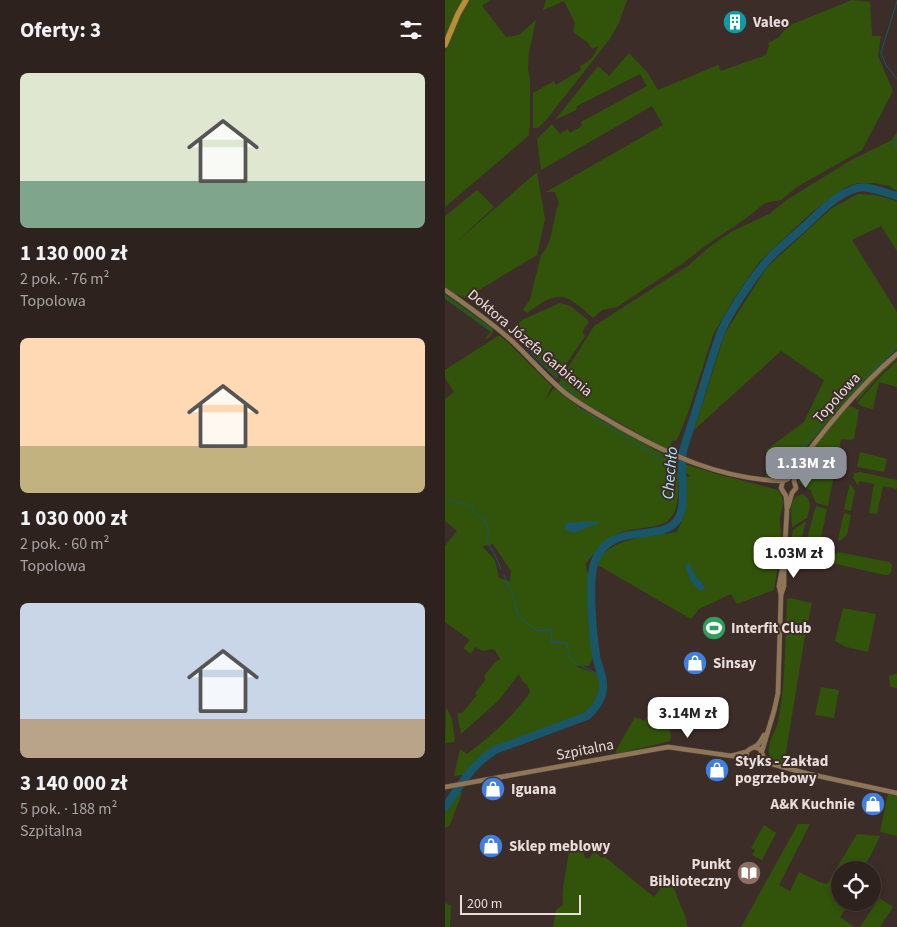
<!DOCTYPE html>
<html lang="pl">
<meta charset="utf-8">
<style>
:root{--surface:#2e221e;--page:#3a2f2b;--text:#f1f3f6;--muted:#a7a4a4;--line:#493f3c;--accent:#8c9099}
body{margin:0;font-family:"Source Sans 3",sans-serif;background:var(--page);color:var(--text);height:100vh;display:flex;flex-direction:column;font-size:19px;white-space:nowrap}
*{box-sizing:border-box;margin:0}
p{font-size:16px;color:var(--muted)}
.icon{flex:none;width:28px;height:28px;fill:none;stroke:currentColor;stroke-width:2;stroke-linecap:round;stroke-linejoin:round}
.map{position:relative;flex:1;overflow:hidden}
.panel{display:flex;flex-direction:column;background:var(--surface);width:445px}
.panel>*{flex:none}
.fabs{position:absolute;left:386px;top:861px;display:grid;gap:10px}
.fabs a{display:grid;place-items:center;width:50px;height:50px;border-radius:50%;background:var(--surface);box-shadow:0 2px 8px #0003,0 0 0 1px var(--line);font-size:25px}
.scale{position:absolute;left:15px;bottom:12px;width:121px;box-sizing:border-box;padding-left:5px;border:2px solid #e8ddda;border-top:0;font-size:14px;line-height:18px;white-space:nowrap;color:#e8ddda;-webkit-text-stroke:4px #3d2d28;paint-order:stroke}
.price{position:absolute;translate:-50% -42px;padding:0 11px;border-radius:10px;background:#fff;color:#222;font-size:16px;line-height:32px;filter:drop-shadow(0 1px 2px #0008)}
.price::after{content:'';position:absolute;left:50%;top:30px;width:15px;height:11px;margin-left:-8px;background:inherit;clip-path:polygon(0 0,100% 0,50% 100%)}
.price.active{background:var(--accent);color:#fff}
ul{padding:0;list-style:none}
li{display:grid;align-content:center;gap:10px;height:265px;padding:0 20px}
li span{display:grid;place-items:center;height:155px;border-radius:8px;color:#555}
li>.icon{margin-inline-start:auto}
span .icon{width:90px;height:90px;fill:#fffc;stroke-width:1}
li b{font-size:21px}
h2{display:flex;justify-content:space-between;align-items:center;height:60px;padding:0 20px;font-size:21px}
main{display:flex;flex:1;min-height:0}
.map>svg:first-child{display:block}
.green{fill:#31540a;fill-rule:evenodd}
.water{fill:#19566a}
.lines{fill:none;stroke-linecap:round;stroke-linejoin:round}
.stream{stroke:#19566a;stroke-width:1}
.river{stroke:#19566a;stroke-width:8}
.secondary-casing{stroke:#574945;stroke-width:5.5}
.highway-casing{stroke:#574945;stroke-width:7}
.secondary{stroke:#8e7656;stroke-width:4.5}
.highway{stroke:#b68f36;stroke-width:5.5}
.labels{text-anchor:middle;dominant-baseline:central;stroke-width:4;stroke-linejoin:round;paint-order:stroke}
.poi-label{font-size:15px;font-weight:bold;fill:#e8ddda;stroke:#3d2d28;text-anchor:start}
.street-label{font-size:15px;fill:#e8ddda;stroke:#3d2d28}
.water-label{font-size:16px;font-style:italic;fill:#b2e3f7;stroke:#3d2d28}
</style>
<main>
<section class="panel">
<h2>Oferty: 3<svg class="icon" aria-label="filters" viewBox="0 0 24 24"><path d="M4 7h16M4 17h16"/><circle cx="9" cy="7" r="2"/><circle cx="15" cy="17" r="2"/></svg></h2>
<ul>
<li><span style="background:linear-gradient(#dfe7d0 70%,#7fa58c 0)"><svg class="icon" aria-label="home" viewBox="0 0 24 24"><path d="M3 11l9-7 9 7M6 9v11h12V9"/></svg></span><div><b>1 130 000 zł</b><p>2 pok. · 76 m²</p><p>Topolowa</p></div></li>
<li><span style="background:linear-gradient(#ffd9b3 70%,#c2b280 0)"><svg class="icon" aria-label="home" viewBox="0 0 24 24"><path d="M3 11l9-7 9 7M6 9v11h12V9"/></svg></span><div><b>1 030 000 zł</b><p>2 pok. · 60 m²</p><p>Topolowa</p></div></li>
<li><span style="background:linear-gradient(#c9d6e8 75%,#b9a48a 0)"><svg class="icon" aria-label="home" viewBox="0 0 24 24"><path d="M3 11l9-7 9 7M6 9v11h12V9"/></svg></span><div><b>3 140 000 zł</b><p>5 pok. · 188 m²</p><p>Szpitalna</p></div></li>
</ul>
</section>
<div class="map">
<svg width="452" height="927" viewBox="0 0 452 927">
<rect width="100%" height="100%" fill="#3d2d28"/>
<path class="green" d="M0,0H19L0,40Z
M25,0H45L37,6L61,37L74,35L91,20L84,52L83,69L85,78V128H84V135L81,138L0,207V52L13,20Z
M101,0H182L174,23L164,40L101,120L93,128H88V93L109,81L111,85L136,70L135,66C144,61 150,57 153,46L147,49L142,42L128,32L130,23L119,1L98,10Z
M407,0L425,2L427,36H436L433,56L448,91L417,150L352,187L336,200L320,203L300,219L260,246L237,264L172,307L157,310L148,318C120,292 114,289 82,313L78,310L85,299L96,255C109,242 107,219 114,203L110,192H101L218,125L207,106L96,170L92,139L107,124L115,134L123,129L125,133L137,126L136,122L202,86L195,74L132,106L131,110L110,120L153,66L164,76L184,53L202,72L213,90L273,65L276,71L321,55L324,46L323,43L333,38L343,26Z
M452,132V191L444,186L430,183H413L401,187L367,212L314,262L288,300L268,335L243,413L232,440L227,441L226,443L228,453L134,400L113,384L149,326L244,265L263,248L286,232L324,214L343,199L408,159L447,140Z
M92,172L100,219L92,255L21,298L8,293L0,287V216L32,190L49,207L10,243Z
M413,194L430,195L452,201V251L436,226L407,240L452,312V348L392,412L364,444L342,476L335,479L320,478L324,459L321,450L359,422L379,380L336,351L249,430L280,333L322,267L387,208Z
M0,294L47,328L48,331L47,334L42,339L41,337L46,332L0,299Z
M115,303L125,306L143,320V323L137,332L140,336L112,378L79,345V340L69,335L65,330L79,319Z
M53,336H56L107,386L99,402L109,388L134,407L227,459L225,465L234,474C232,499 237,523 205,527C194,529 185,529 174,533C159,539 151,553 140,564L145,580L146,621L149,654L144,666H130L153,674L158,682C156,697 152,708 139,716L136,715L45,750L30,761L18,775L9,776L15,749L22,754C46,736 68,717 85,692C83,682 77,684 74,674L54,700L16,734L12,713H17L32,695L30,693L41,679L39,676L50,662L55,659L50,650L47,649L38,651L30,647L26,654L18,648L25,640L0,622V546L12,531L0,521V399L9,392L0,378V370ZM48,544L66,571L65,581L54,578L50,560L37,546Z
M450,358L452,359L435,375L411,402C411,391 441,366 450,358Z
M452,361V387L434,382L428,409L418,407L412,403L436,376Z
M405,406L414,410L409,439L406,440L396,439L383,506L371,503L366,491L353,482C347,467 392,414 405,406Z
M415,452L442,459L439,472L412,467Z
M239,464L272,474L333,490C344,504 333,511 335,524C338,544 332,568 329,590L292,604L286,594L254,609L246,619L151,564C165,536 205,537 232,532L240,513V477L246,476L239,472Z
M415,472L452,480V489L438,486L432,514L424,513L429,484L414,481L413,485L408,478L409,473Z
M405,483L410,491L406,511L399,509Z
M357,494C368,500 365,508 362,518L347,527C346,514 343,498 357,494Z
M371,506L382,509L376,538L387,540L388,542L372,557L363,551L361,542Z
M399,513L406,515L402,535L395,541L393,540Z
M361,521L356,542L357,552L347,555L343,552L348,530Z
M393,552L444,562L447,564L446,572L443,575H439L387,563L384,559L385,557Z
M345,598L367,603L360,636L339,764L330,761L325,757C320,743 332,732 334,717C341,679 340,638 342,599Z
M398,608L431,614L423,652L401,647L390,641Z
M449,674H452V688L445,687L444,676Z
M376,687L394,690L389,718L370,715Z
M1,707L7,719L10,742L0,743Z
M204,715L224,727L226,736L225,741L172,754L170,752L190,717L200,721Z
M14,791L17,793L5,825L0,828V811Z
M443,793L452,795V836L435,832Z
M353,824H365L334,885L345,891L354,872L374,882L382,884L412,834L435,836L426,855L416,870H395V902L404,903L395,917L409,927H296Z
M319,825L331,833L317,860L307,855L310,850L306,848Z
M131,848L137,849L140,858L144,859L148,853L153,854L156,858L160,857L209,897L224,877L241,918L242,927H108L111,910L118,905C116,888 122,869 124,851Z
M434,898L448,907L435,927H415Z
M0,903L6,906L5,927H0Z"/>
<path class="water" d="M137,521L152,522L154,524L144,526L129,533L120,529V525L123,522L131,523Z
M243,564L246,565C249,579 255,578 260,588L255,591L246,581L240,566Z"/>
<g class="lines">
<path class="stream" d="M452,1L436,53L441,65L452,79
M452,138L449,144L452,150
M0,297L47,330
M63,330L112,379
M115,383L132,396
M133,408L218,460
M353,453C381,416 416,379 452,349
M234,469L238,470
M0,499C6,499 9,502 15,503C20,504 22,503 27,506C28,514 32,517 39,519L44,531L41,541L49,553L56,569
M59,575L68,596L74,617L93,631L105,629L107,631L106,642L122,643L124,658L128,662L155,675
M23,769L26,771
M20,774L22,776
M8,797L12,798"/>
<path class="river" d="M0,807C15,786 27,764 50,750L142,716C151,708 159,697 158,684C158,675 152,664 151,655C148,636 143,582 149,564C164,518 217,545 233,519C243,502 234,471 238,451C243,433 250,415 255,397C262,375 268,353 276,332C284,313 303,285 316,268C328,252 346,239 360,226C375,212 391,194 412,188C424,185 440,193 452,196"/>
<g class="secondary-casing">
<path id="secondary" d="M0,290C23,306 46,322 67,341C84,357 100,376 119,392C135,405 155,415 173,426C226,456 276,479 338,481
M338,481L343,479C375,434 410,390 452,354
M343,507L347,493L351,488L349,481L352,467
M336,595L339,586V559L342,510L341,496L336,488L338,481
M309,747L315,749L318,756L315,761L308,764L301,758C301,749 304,750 311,746C314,744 317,739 319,735
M317,751L329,711L333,693L336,595L334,586L339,559
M286,756L301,752
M315,761L364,774L452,793
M0,787L223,747L301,758"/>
</g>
<g class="highway-casing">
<path id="highway" d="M0,45L13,14L21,0"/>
</g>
<use href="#secondary" class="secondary"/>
<use href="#highway" class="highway"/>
</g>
<defs>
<g id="building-disc" transform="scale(1.25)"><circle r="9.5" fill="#0f9aa8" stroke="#3d2d28"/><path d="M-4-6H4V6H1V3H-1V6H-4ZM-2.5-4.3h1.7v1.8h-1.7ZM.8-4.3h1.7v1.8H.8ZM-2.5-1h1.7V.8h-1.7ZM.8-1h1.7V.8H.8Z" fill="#fff"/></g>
<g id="stadium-disc" transform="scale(1.25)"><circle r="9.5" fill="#2e9e5b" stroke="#3d2d28"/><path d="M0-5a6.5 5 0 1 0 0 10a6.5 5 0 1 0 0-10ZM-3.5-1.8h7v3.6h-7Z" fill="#fff"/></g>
<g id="shop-disc" transform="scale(1.25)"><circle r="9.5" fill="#3f7fe0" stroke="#3d2d28"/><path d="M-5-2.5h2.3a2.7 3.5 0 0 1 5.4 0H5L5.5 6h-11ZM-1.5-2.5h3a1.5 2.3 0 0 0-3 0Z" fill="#fff"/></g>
<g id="library-disc" transform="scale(1.25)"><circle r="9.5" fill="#8d6e63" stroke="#3d2d28"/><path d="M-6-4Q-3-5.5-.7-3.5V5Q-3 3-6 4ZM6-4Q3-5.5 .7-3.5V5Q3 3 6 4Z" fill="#fff"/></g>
</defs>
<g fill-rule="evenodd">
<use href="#building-disc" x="290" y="22"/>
<use href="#stadium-disc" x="269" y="628"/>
<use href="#shop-disc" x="250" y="663"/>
<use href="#shop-disc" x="272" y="770"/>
<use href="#shop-disc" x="48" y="789"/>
<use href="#shop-disc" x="428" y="804"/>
<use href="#shop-disc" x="46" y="846"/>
<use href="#library-disc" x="304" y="873"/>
</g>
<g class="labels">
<g class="poi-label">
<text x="308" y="22">Valeo</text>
<text x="286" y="628">Interfit Club</text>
<text x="268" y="663">Sinsay</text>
<text x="290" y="761">Styks - Zakład<tspan x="290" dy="17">pogrzebowy</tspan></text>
<text x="66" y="789">Iguana</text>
<text x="410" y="804" text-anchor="end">A&amp;K Kuchnie</text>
<text x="64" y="846">Sklep meblowy</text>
<text x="286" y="864" text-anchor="end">Punkt<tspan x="286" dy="17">Biblioteczny</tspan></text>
</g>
<g class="street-label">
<text transform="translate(85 343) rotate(40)">Doktora Józefa Garbienia</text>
<text transform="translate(392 398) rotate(-48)">Topolowa</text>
<text transform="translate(140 750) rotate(-11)">Szpitalna</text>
</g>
<g class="water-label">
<text transform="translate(225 473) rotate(-85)">Chechło</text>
</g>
</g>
</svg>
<div class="fabs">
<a><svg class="icon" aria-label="locate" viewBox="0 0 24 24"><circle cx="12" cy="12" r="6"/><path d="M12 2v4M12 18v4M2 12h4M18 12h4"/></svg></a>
</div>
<div class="scale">200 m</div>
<b class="price active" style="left:361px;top:489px">1.13M zł</b>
<b class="price" style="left:349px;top:579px">1.03M zł</b>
<b class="price" style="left:243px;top:739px">3.14M zł</b>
</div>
</main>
